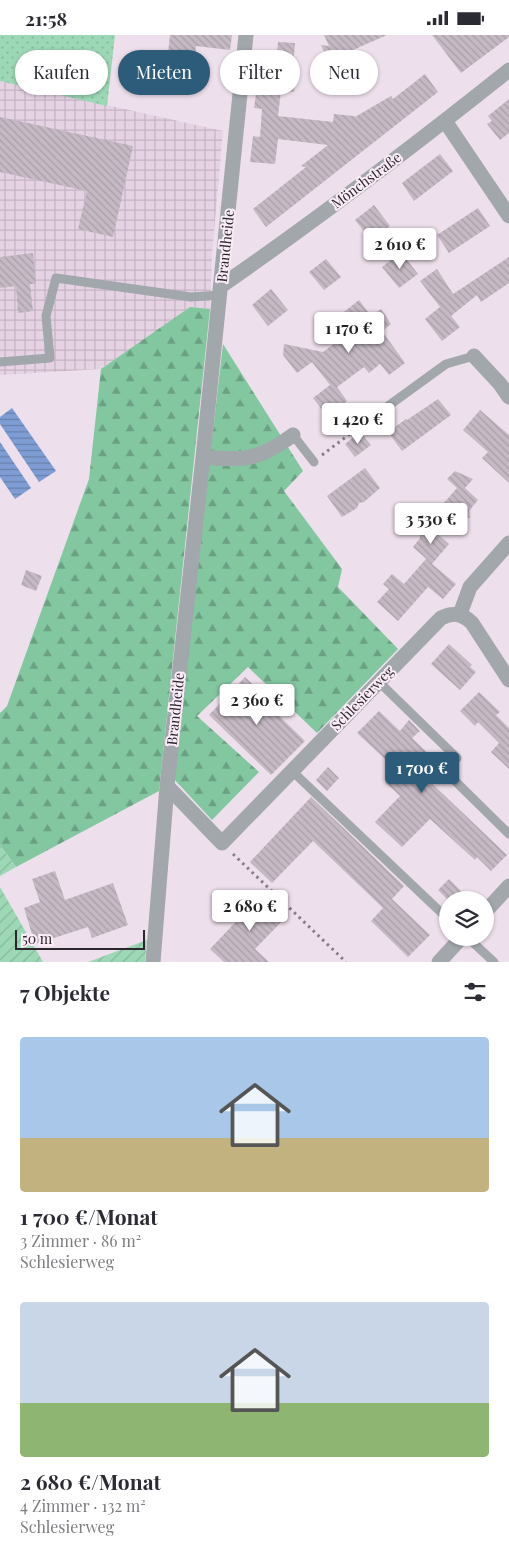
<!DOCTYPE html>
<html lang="de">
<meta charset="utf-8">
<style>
:root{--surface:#fff;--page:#f2f2f3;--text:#2b2b33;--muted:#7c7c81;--accent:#2c5c7a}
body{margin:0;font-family:"Playfair Display",serif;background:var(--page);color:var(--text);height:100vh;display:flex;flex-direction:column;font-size:19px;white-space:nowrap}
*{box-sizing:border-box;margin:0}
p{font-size:16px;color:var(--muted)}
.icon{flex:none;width:28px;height:28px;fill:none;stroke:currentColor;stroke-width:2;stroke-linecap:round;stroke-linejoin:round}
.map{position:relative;height:927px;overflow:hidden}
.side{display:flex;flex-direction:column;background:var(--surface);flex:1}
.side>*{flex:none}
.banner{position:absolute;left:15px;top:15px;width:480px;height:45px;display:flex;gap:10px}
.controls{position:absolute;left:439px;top:856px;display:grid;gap:10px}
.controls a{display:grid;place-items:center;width:55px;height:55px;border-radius:50%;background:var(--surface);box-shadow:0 1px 4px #0004;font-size:25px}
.scale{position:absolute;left:15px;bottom:12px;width:130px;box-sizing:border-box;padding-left:5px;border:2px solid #2b262b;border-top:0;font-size:14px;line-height:18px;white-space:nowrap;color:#2b262b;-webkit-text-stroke:4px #faedf8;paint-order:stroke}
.price{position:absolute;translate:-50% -42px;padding:0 11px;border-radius:5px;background:#fff;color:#222;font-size:16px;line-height:32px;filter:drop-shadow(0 1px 2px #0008)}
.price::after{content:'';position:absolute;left:50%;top:30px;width:15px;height:11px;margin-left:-8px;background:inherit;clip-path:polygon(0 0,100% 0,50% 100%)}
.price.on{background:var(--accent);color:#fff}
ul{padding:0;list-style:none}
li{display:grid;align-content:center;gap:10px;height:265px;padding:0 20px}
li span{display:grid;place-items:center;height:155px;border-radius:5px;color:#555}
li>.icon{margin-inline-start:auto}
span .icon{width:90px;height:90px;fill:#fffc;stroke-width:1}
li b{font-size:21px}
h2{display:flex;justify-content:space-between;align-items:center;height:60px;padding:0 20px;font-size:21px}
.chip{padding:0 18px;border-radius:22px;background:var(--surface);box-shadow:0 1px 4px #0004;font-size:18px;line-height:45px}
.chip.on{background:var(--accent);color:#fff}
.status{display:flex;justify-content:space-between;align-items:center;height:35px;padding:0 25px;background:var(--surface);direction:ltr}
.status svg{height:14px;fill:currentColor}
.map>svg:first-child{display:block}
.industrial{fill:url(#industrial-grid)}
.grass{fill:url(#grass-dots)}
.forest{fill:url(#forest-firs)}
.garden{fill:url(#garden-furrows)}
.water{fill:url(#water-rules)}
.building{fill:url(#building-back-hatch)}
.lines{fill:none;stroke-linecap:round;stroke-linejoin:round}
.path{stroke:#877d86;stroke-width:3;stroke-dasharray:2.5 4;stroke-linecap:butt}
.service{stroke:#a2a7ac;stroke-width:9}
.minor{stroke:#a2a7ac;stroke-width:15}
.labels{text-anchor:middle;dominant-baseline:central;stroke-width:4;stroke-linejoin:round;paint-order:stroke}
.street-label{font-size:14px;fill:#2b262b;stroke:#faedf8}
</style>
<div class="status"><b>21:58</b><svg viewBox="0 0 49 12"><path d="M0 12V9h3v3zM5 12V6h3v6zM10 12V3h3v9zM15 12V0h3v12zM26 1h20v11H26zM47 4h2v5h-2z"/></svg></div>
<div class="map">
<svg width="509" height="927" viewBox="0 0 509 927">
<defs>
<pattern id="industrial-grid" width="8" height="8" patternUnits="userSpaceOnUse" patternTransform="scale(1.25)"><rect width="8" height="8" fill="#e5d2e3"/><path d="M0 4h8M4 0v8" fill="none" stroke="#c5b4c3"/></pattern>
<pattern id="grass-dots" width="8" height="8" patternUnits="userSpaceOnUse" patternTransform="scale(1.25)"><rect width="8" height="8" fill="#9cd8b5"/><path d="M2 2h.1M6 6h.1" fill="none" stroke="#87b99c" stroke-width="1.8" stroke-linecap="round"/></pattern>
<pattern id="forest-firs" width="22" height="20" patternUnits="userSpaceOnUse" patternTransform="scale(1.25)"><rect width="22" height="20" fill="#83c7a1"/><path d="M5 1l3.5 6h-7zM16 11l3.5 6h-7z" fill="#6ba183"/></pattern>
<pattern id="garden-furrows" width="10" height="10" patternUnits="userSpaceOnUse" patternTransform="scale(1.25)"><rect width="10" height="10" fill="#9cd8b5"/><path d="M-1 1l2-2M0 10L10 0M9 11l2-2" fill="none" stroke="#87b99c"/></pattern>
<pattern id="water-rules" width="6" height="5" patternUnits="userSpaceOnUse" patternTransform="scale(1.25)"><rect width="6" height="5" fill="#7e9dd4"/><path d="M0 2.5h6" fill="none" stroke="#6780ac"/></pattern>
<pattern id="building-back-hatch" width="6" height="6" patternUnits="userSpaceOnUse" patternTransform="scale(1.25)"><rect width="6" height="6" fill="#c5b9c4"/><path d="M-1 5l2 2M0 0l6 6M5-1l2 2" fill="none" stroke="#a99fa9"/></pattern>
</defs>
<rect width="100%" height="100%" fill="#eddfeb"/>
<path class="industrial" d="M0,46L223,96L212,219L210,274L190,272L101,334L0,340Z"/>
<path class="grass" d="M0,0H115L107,71L0,46Z"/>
<path class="forest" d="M190,272L210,274L159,756L16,832L0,810V678L7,671L89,444L101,334Z
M223,309L303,436L284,456L342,534L338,552L398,614L317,698L248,632L197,681L259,737L212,785L173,743Z"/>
<path class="garden" d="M0,810L16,832L0,841Z
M0,852L43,927H0Z
M147,905L145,927H88Z"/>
<path class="water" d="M12,373L56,436L39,447L0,389V382Z
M0,407L31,453L15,464L0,442Z"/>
<path class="building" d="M170,0H232L230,15L196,11L191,59L156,56L159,36L166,37Z
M324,0H387L346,18L348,35L333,37L321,10L329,11Z
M432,0H509V2L461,38Z
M278,7L295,8L293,34L296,35L294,57L281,56L278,81L333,87L334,79L354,81L355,82L391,61L393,64L425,39L438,57L266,192L253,174L306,132L301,131L328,110L278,104L275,129L250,127L253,101L260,102L262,74L254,73L259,37L275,39Z
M509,64V98L500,105L487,89L492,86L488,81Z
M0,82L133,111L113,202L78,194L87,156L0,137Z
M440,119L453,136L414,166L402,148Z
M374,170L390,191L371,205L355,185Z
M478,173L490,191L449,218L437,200Z
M401,217L418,239L399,253L382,232Z
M33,218L36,249H30L33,276L18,278L16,251L0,253V222Z
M509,222V248L481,267L477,260L451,281L460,292L442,306L425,284L440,272L420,246L437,234L453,259Z
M326,224L341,242L324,255L309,237Z
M271,254L288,275L268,291L252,270Z
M359,265L371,281L381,274L391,289L382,296L405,328L389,340L380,329L369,338L364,332L337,352L347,366L327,381L313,363L330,350L312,327L297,338L283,320L284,309L323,317L346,300L339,291L345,286L340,280Z
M438,364L451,380L402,416L388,397L406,384L407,385Z
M480,375L509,400V448L482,423L488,417L463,395Z
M360,397L371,410L355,422L345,409Z
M365,433L380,453L364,467L359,468L357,473L342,482L327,461Z
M455,436L473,444L465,453L478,465L469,476L470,483H458L443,469L457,453L447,444Z
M429,492L449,509L432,529L413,512L420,503V498H425Z
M426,524L456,549L443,564L428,552L398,586L377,567L389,554L383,549L392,539L404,549Z
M26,535L42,541L36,556L21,550Z
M449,609L472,630L470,632L476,637L460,655L431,629Z
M245,642L272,668L269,671L305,706L271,740L209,680Z
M479,657L500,677L496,680L509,693V734L491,717L499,708L478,687L475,691L460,676Z
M379,676L400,696L409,685L420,696L412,703L437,727L424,741L507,820L491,836L477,822L475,825L430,784L402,812L375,787L400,761L386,748L398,736L357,698Z
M328,732L339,743L327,756L316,745Z
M311,762L404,851L392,864L430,900L408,922L371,886L383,873L313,806L272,848L250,827Z
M55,836L65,865L113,848L128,890L92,903L88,892L35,909L24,873L40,867L32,844Z
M449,844L463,858L456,865H448L438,855Z
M264,857L288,880L255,914L269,927H224L210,914Z"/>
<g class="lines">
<path class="path" d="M322,420L375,380
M233,819L346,927"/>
<path class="service" d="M0,327L50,323L46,281L56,243L191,262L220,260
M384,374L446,329L474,321
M293,400L314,427
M379,647L457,723L445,736L509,799
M292,736L448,884
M467,902L494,927"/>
<path class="minor" d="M445,86L509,181
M221,251C319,183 415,110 509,35
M474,321L500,349L509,362
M203,422C244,426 259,425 293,400
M460,579L470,552L509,508
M167,751L222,808L441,583C453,577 462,578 472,588L509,645
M485,877L509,851
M153,927L167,751L203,422L246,0
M439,927L462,902"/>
</g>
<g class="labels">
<g class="street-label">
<text transform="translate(366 145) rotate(-37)">Mönchstraße</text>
<text transform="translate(225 211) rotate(-84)">Brandheide</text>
<text transform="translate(362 663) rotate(-46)">Schlesierweg</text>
<text transform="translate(175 674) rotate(-84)">Brandheide</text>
</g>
</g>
</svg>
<div class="controls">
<a><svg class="icon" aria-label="layers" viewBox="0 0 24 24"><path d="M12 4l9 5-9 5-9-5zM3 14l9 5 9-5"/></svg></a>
</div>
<div class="scale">50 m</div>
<b class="price" style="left:400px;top:235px">2 610 €</b>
<b class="price" style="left:349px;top:319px">1 170 €</b>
<b class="price" style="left:358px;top:410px">1 420 €</b>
<b class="price" style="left:431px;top:510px">3 530 €</b>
<b class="price" style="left:257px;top:691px">2 360 €</b>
<b class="price on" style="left:422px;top:759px">1 700 €</b>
<b class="price" style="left:250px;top:897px">2 680 €</b>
<div class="banner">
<a class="chip">Kaufen</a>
<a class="chip on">Mieten</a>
<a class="chip">Filter</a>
<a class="chip">Neu</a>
</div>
</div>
<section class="side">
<h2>7 Objekte<svg class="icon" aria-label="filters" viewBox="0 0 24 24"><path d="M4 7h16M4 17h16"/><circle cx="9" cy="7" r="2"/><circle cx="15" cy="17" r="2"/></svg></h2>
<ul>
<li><span style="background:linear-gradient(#a9c7e8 65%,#c2b280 0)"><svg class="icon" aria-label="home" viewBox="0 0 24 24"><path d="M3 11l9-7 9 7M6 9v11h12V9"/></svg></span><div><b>1 700 €/Monat</b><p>3 Zimmer · 86 m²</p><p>Schlesierweg</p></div></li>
<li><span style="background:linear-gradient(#c9d6e8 65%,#8fb573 0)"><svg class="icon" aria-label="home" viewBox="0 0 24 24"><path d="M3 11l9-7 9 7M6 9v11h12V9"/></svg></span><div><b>2 680 €/Monat</b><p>4 Zimmer · 132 m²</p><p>Schlesierweg</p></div></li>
</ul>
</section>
